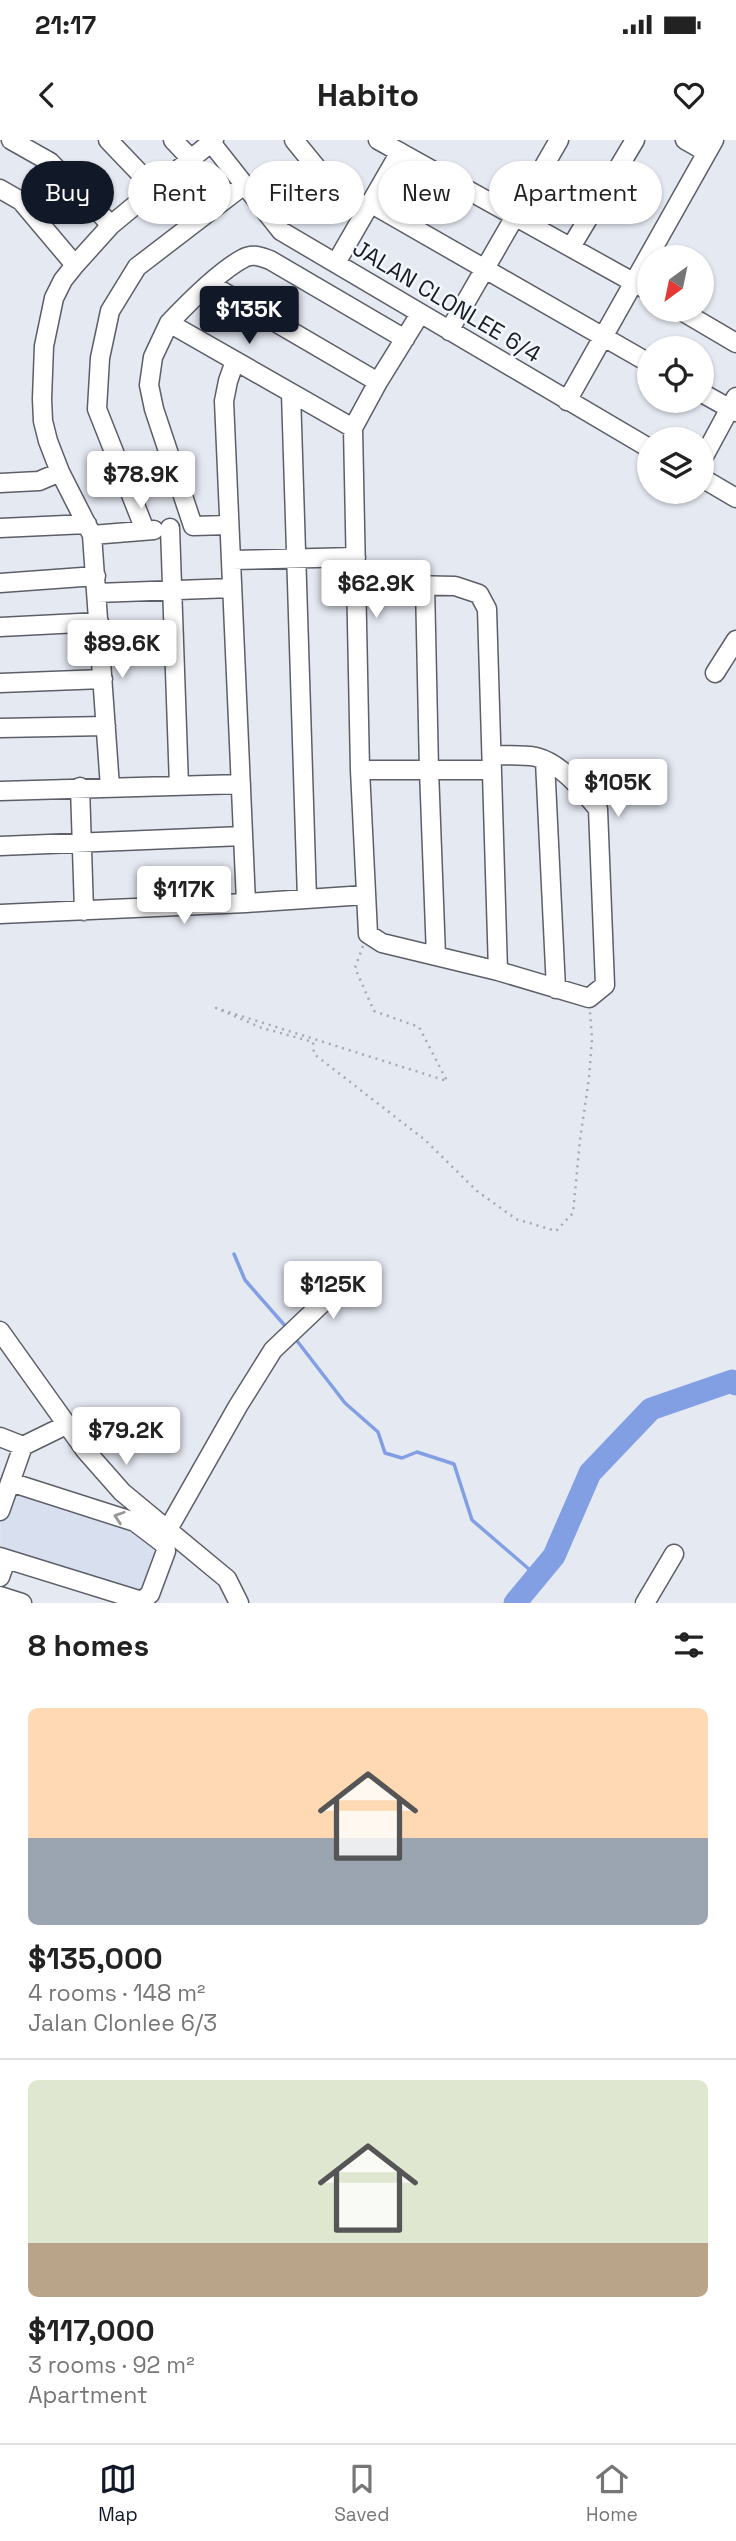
<!DOCTYPE html>
<meta charset="utf-8">
<style>
:root{--surface:#fff;--page:#f6f6f6;--text:#222;--muted:#767676;--line:#e0e0e0;--accent:#111827}
body{margin:0;font-family:"Space Grotesk",sans-serif;background:var(--page);color:var(--text);height:100vh;display:flex;flex-direction:column;font-size:26px;white-space:nowrap}
*{box-sizing:border-box;margin:0}
p{font-size:23px;color:var(--muted)}
.icon{flex:none;width:38px;height:38px;fill:none;stroke:currentColor;stroke-width:2;stroke-linecap:round;stroke-linejoin:round}
.map{position:relative;height:1463px;overflow:hidden}
.details{display:flex;flex-direction:column;background:var(--surface);flex:1}
.details>*{flex:none}
.top-card{position:absolute;left:21px;top:21px;width:695px;height:63px;display:flex;gap:14px}
.needle{width:46px;rotate:213deg}
.fabs{position:absolute;left:637px;top:105px;display:grid;gap:14px}
.fabs a{display:grid;place-items:center;width:77px;height:77px;border-radius:50%;background:var(--surface);box-shadow:0 2px 5px #0004;font-size:35px}
.price{position:absolute;translate:-50% -60px;padding:0 16px;border-radius:7px;background:#fff;color:#222;font-size:23px;line-height:46px;filter:drop-shadow(0 2px 4px #0008)}
.price::after{content:'';position:absolute;left:50%;top:42px;width:21px;height:16px;margin-left:-10px;background:inherit;clip-path:polygon(0 0,100% 0,50% 100%)}
.price.selected{background:var(--accent);color:#fff}
ul{padding:0;list-style:none}
li{display:grid;align-content:center;gap:14px;height:371px;padding:0 28px}
li+li{border-top:2px solid var(--line)}
li span{display:grid;place-items:center;height:217px;border-radius:10px;color:#555}
li>.icon{margin-inline-start:auto}
span .icon{width:126px;height:126px;fill:#fffc;stroke-width:1}
li b{font-size:30px}
h2{display:flex;justify-content:space-between;align-items:center;height:84px;padding:0 28px;font-size:30px}
.tag{padding:0 24px;border-radius:32px;background:var(--surface);box-shadow:0 2px 5px #0004;font-size:24px;line-height:63px}
.tag.selected{background:var(--accent);color:#fff}
.status{display:flex;justify-content:space-between;align-items:center;height:49px;padding:0 35px;background:var(--surface);direction:ltr}
.status svg{height:19px;fill:currentColor}
header{display:flex;justify-content:space-between;align-items:center;height:91px;padding:0 28px;background:var(--surface);font-size:32px;font-weight:700}
.menu{display:flex;justify-content:space-around;align-items:center;height:98px;border-top:2px solid var(--line);background:var(--surface);font-size:19px;color:var(--muted)}
.menu a{display:grid;justify-items:center;gap:4px}
.menu .selected{color:var(--accent)}
.map>svg:first-child{display:block}
.built{fill:#d8e0f0}
.lines{fill:none;stroke-linecap:round;stroke-linejoin:round}
.stream{stroke:#829fe4;stroke-width:3.5}
.river{stroke:#829fe4;stroke-width:23}
.minor-casing{stroke:#5c5f67;stroke-width:21}
.path{stroke:#a6a9b0;stroke-width:2.5;stroke-dasharray:2 5;stroke-linecap:butt}
.minor{stroke:#fff;stroke-width:18}
.oneway{stroke:#98999a}
.labels{text-anchor:middle;dominant-baseline:central;stroke-width:5;stroke-linejoin:round;paint-order:stroke}
.street-label{font-size:23px;fill:#1a1c1f;stroke:#f3f7fe}
</style>
<div class="status"><b>21:17</b><svg viewBox="0 0 49 12"><path d="M0 12V9h3v3zM5 12V6h3v6zM10 12V3h3v9zM15 12V0h3v12zM26 1h20v11H26zM47 4h2v5h-2z"/></svg></div>
<header><svg class="icon" aria-label="back" viewBox="0 0 24 24"><path d="M15 5l-7 7 7 7"/></svg>Habito<svg class="icon" aria-label="heart" viewBox="0 0 24 24"><path d="M12 20l-8-8c-3-5 5-10 8-4 3-6 11-1 8 4z"/></svg></header>
<div class="map">
<svg width="736" height="1463" viewBox="0 0 736 1463">
<rect width="100%" height="100%" fill="#e5e9f2"/>
<path class="built" d="M1,1333L135,1374L178,1409L159,1463H117L0,1426Z"/>
<g class="lines">
<path class="stream" d="M234,1114L245,1140L287,1188
M294,1197L345,1263L378,1292L385,1313L402,1318L417,1312L454,1324L472,1380L537,1436"/>
<path class="river" d="M515,1463L554,1416L590,1333L651,1269L732,1241L736,1244"/>
<g class="minor-casing">
<path id="minor" d="M11,0L50,22L111,85
M108,0L155,49
M173,0L191,19
M209,0L281,91L649,308
M294,0L329,43L367,68
M378,0L649,151
M685,0L706,12
M0,49L21,61L75,125
M370,63L649,223
M571,107L635,0
M336,123L400,12
M210,144L378,242
M680,170L736,203
M420,174L378,242L353,288L360,630L368,794L382,803L498,831L589,858L605,845L598,669C582,650 561,623 536,617C522,614 506,616 492,615
M169,183L153,217L149,245L154,269L193,386L229,385
M449,191L559,0
M235,221L228,241L224,261L246,763
M291,253L307,759
M702,253L736,272
M567,261L714,0
M353,288L169,183C187,164 221,130 244,118C253,113 261,117 270,120L405,199
M702,320L736,257
M702,338L736,358
M0,343L39,341L60,332
M0,388L87,384
M170,388L179,646
M145,390L97,269L100,218L110,171L137,127L244,45
M92,395L154,390
M231,420L356,417
M0,443L96,436
M356,444L455,446L479,454L487,469L498,831
M425,445L429,630L436,816
M97,453L232,448
M0,487L99,482
M715,533L736,500
M0,543L103,539
M0,588L106,586
M545,621L556,849
M360,630H492
M80,647L84,771
M110,647L92,395L60,332L48,301L43,281L42,259L44,206L54,158L63,140L75,125L111,85L214,0
M0,651L241,644
M0,706L243,696
M0,774L246,763L365,755
M0,1191L85,1310L122,1352L227,1439L239,1463
M0,1297L23,1306
M0,1371L23,1306L68,1284
M167,1391L238,1266L273,1210L333,1153L346,1148
M0,1417L142,1461L150,1454L166,1411L164,1404L135,1382L10,1342
M0,1437L6,1420
M0,1456L22,1463
M645,1463L674,1414"/>
</g>
<path class="path" d="M363,806L355,828L374,871L419,887L447,941L216,868L262,888L313,902L314,914L425,1000L477,1051L516,1079L556,1091L573,1073L580,1000L589,938L592,899L590,872"/>
<use href="#minor" class="minor"/>
</g>
<defs><path id="oneway-chevron" d="M-2-3.5L2.5 0L-2 3.5" fill="none" stroke-width="1.6" stroke-linecap="round" stroke-linejoin="round" transform="scale(1.75)"/></defs>
<use class="oneway" href="#oneway-chevron" transform="translate(119 1377) rotate(-162)"/>
<g class="labels">
<g class="street-label">
<text transform="translate(447 161) rotate(31)">JALAN CLONLEE 6/4</text>
</g>
</g>
</svg>
<div class="fabs">
<a><svg class="needle" viewBox="-14 -14 28 28"><path d="M0-13l5 13h-10z" fill="#e53935"/><path d="M0 13l5-13h-10z" fill="#767676"/></svg></a>
<a><svg class="icon" aria-label="locate" viewBox="0 0 24 24"><circle cx="12" cy="12" r="6"/><path d="M12 2v4M12 18v4M2 12h4M18 12h4"/></svg></a>
<a><svg class="icon" aria-label="layers" viewBox="0 0 24 24"><path d="M12 4l9 5-9 5-9-5zM3 14l9 5 9-5"/></svg></a>
</div>
<b class="price selected" style="left:249px;top:206px">$135K</b>
<b class="price" style="left:141px;top:371px">$78.9K</b>
<b class="price" style="left:376px;top:480px">$62.9K</b>
<b class="price" style="left:122px;top:540px">$89.6K</b>
<b class="price" style="left:618px;top:679px">$105K</b>
<b class="price" style="left:184px;top:786px">$117K</b>
<b class="price" style="left:333px;top:1181px">$125K</b>
<b class="price" style="left:126px;top:1327px">$79.2K</b>
<div class="top-card">
<a class="tag selected">Buy</a>
<a class="tag">Rent</a>
<a class="tag">Filters</a>
<a class="tag">New</a>
<a class="tag">Apartment</a>
</div>
</div>
<section class="details">
<h2>8 homes<svg class="icon" aria-label="filters" viewBox="0 0 24 24"><path d="M4 7h16M4 17h16"/><circle cx="9" cy="7" r="2"/><circle cx="15" cy="17" r="2"/></svg></h2>
<ul>
<li><span style="background:linear-gradient(#ffd9b3 60%,#9aa5b1 0)"><svg class="icon" aria-label="home" viewBox="0 0 24 24"><path d="M3 11l9-7 9 7M6 9v11h12V9"/></svg></span><div><b>$135,000</b><p>4 rooms · 148 m²</p><p>Jalan Clonlee 6/3</p></div></li>
<li><span style="background:linear-gradient(#dfe7d0 75%,#b9a48a 0)"><svg class="icon" aria-label="home" viewBox="0 0 24 24"><path d="M3 11l9-7 9 7M6 9v11h12V9"/></svg></span><div><b>$117,000</b><p>3 rooms · 92 m²</p><p>Apartment</p></div></li>
</ul>
</section>
<nav class="menu">
<a class="selected"><svg class="icon" aria-label="map" viewBox="0 0 24 24"><path d="M3 6l6-2 6 2 6-2v14l-6 2-6-2-6 2zM9 4v14M15 6v14"/></svg>Map</a>
<a><svg class="icon" aria-label="saved" viewBox="0 0 24 24"><path d="M7 4h10v16l-5-4-5 4z"/></svg>Saved</a>
<a><svg class="icon" aria-label="home" viewBox="0 0 24 24"><path d="M3 11l9-7 9 7M6 9v11h12V9"/></svg>Home</a>
</nav>
